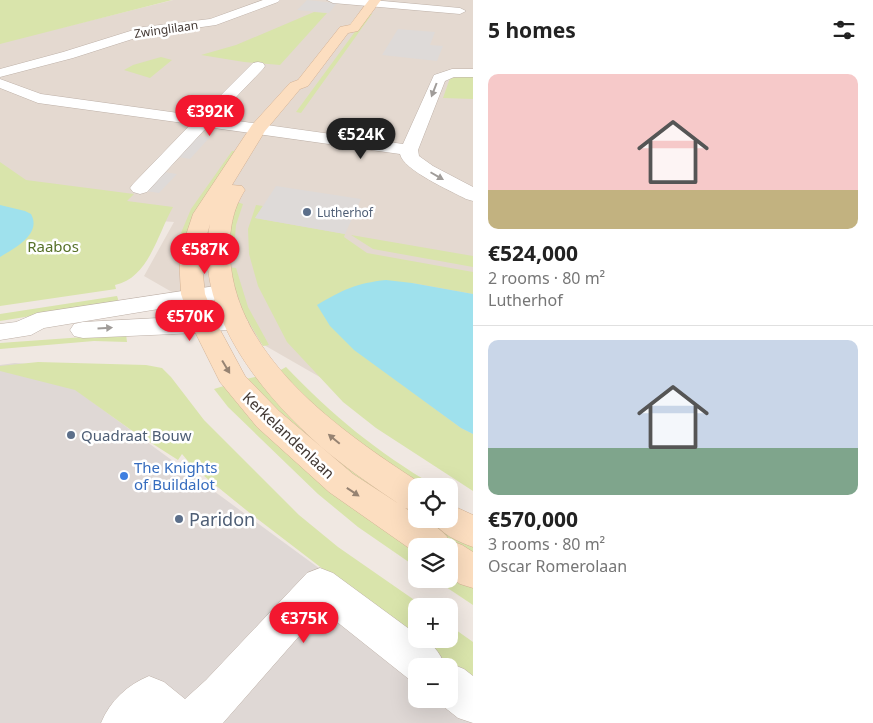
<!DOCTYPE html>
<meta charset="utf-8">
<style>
:root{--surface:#fff;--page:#f6f6f6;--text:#222;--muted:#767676;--line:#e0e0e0;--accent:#f3172f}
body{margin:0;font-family:"Noto Sans",sans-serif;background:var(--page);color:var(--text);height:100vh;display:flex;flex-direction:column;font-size:19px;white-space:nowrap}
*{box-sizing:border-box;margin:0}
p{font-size:16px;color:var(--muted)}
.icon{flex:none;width:28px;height:28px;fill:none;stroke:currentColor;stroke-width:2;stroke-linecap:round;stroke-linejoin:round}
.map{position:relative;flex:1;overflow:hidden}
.details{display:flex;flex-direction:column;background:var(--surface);width:400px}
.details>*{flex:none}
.buttons{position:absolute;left:408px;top:478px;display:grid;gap:10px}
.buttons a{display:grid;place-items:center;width:50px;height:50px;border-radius:10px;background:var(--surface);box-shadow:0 5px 20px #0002;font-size:25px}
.price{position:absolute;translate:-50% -42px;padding:0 11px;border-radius:18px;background:var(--accent);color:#fff;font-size:16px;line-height:32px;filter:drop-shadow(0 1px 2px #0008)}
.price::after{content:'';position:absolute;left:50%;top:30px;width:15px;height:11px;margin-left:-8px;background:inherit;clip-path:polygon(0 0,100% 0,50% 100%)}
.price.selected{background:#222;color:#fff}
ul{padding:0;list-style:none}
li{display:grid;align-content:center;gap:10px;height:265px;padding:0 15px}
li+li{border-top:1px solid var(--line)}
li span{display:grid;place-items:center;height:155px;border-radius:10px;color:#555}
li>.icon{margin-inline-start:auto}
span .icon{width:90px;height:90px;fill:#fffc;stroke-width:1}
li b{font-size:21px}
h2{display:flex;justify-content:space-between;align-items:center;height:60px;padding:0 15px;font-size:21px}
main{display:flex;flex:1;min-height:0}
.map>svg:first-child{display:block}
.residential{fill:#e4d9d0}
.industrial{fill:#dfd8d5;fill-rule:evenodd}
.green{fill:#d9e4ab}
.parking{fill:#dedad8}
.water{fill:#9fe1ed}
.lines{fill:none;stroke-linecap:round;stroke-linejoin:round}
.street-casing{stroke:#beb1a8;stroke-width:1}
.secondary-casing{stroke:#d3b295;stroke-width:1}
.street{fill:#fff;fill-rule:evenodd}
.secondary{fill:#fcdec0;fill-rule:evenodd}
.oneway{fill:#a09c99}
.oneway2{fill:#968372}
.service-dot{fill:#5c6f8a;stroke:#fff;stroke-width:2}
.shop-dot{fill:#3f7fe0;stroke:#fff;stroke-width:2}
.labels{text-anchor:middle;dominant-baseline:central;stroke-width:5;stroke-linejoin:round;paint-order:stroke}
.far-street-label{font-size:12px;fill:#423833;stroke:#fff}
.far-service-label{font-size:12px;fill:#4e5e75;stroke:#fff;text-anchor:start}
.park-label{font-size:15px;fill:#577129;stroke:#fff}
.service-label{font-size:15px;fill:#4e5e75;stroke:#fff;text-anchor:start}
.street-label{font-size:15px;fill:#423833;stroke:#fff}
.shop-label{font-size:15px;fill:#366cbe;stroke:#fff;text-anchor:start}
.near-service-label{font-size:18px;fill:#4e5e75;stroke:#fff;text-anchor:start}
</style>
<main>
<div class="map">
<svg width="473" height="723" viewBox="0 0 473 723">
<rect width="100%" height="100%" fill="#f0e8e2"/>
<path class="residential" d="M173,0H473V465L144,276L174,222L0,209V43Z"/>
<path class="industrial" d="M15,363L42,365L473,681V723H0V365ZM416,666H449V699H416Z"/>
<path class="green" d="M0,0H172L0,44Z
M314,12L327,13L280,65L244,62L201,55L236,45Z
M368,14H372L301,113L296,112Z
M161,57L172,60L150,78L124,70L133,65Z
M473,76V99L443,98L450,78Z
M232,151H236L184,252H173L191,209Z
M0,162L26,180L134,194L127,201L173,207C158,233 149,278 115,285L116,289L0,306Z
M237,202L243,204L236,225L234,249L226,251L231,219Z
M256,205L263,206L255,218L345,234L344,237L367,253L473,272V294L412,283L355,350L461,428L473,434V491L376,428L343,402L287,342L258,286L249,254L248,229Z
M351,235L473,256V267L373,249Z
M227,267L236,268L248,307L269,345L263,346L245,316Z
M117,296L119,302L0,321V314Z
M126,334L127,342L94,341L0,349V343Z
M38,362L146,365L162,368L171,377L204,420L299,515L338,547L423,606H416V639H449V625L473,642V684L251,514L193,467L182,454L178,460L131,430L75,390L0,371V366Z
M286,367C333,416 377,452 435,486L416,487L387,467L335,427L279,371Z
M259,376L403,500L416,508V519H433L473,544V557L313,449L246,379Z
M227,385L339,492L419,546H416V567L358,527L318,494L228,407L214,389Z
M449,566L473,582V605L434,579H449Z"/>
<path class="parking" d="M307,0L337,3L329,13L297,10Z
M398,29L435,32L430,45L443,46L437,61L382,55Z
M198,136L210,137L190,159L178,157Z
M165,172L177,174L159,193L146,191Z
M276,186L361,199L345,234L255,218Z"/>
<path class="water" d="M0,205L25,211L31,214C42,234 15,248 0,257Z
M386,280L412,283L473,294V434L461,428L354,350L330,326L317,305C342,290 357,283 386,280Z"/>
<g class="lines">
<g class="street-casing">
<path id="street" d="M263,0H280L278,2L216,25L145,35L73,58L0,77V69L63,52L143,27L210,19Z
M327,0H372L460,8L466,11L460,14L333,3Z
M258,62L263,63L265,66L263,69L216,118L403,144L434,75L452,69H473V77H454L445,81L418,150L419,156L433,166L473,187V201L466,199C451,191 403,170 400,154L207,127L147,192L140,194L133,192L130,188L133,184L191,124L38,103L0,88V79L41,94L200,116L253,63Z
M222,285L231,287L234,292L231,297L44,328L31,335L0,340V324L16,322L37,313Z
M235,314L244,316L248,322L244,328L197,333L83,338L74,336L70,330L74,324L83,322Z
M320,568L333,573L416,634V639C431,639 440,653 445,665L449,663L464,669L473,676V723L458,718L434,699H449V666H416V683L410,680L322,610L223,723H101C110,701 127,685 149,676L164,682L185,699L206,680L307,573Z"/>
</g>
<g class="secondary-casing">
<path id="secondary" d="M369,0H381L358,31L348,33L308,86L300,89L265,131L232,185L242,186L245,190C232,210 229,232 230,256C235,360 346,435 425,486H416V511L405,508L416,515V519C426,519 445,531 449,540L462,545L473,552V588L460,584L449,576V546H416V553L329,492L257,427L220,382L192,326L181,294L179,256L193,214L252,125L290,83L298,80L340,27L350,25ZM210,224C191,313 267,402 331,455C353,473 376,488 399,504L353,474L279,411L245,376L218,326L205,294L201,256Z
M449,504L473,515V547C457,541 440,534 432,519H449Z"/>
</g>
<use href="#street" class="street"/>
<use href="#secondary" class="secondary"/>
</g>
<defs><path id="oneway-solid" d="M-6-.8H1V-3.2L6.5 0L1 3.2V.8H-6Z" transform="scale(1.25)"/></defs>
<g class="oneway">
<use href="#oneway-solid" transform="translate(434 90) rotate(111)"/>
<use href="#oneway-solid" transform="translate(437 176) rotate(30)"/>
<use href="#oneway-solid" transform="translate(105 328) rotate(-4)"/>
</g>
<g class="oneway2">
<use href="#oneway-solid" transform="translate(226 367) rotate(59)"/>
<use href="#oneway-solid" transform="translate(334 439) rotate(-140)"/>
<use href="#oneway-solid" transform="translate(353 492) rotate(34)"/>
</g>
<g class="service-dot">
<circle cx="307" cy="212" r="5"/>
<circle cx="71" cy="435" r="5"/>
<circle cx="179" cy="519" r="5"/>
</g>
<circle class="shop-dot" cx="124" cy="476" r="5"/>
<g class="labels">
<g class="far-street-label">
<text transform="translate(166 29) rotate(-8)">Zwinglilaan</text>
</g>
<g class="far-service-label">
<text x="317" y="212">Lutherhof</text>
</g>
<g class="park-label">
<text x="53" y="246">Raabos</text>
</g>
<g class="service-label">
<text x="81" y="435">Quadraat Bouw</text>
</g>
<g class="street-label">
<text transform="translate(289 435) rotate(43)">Kerkelandenlaan</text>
</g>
<g class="shop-label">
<text x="134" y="467">The Knights<tspan x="134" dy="17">of Buildalot</tspan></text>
</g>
<g class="near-service-label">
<text x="189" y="519">Paridon</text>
</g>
</g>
</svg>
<div class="buttons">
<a><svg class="icon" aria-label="locate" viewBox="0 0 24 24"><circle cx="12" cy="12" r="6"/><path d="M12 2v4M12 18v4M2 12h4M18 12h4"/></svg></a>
<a><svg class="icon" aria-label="layers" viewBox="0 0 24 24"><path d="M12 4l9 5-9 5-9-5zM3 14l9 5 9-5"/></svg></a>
<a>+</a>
<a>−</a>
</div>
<b class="price" style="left:210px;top:137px">€392K</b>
<b class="price selected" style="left:361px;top:160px">€524K</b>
<b class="price" style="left:205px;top:275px">€587K</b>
<b class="price" style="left:190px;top:342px">€570K</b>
<b class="price" style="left:304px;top:644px">€375K</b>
</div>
<section class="details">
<h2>5 homes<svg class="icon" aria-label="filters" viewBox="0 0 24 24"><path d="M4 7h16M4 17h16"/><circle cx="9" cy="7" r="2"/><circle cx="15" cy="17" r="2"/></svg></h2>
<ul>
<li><span style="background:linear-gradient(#f6c9c9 75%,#c2b280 0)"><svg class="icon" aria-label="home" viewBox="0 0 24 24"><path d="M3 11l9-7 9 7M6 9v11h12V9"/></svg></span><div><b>€524,000</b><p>2 rooms · 80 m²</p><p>Lutherhof</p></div></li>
<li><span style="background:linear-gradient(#c9d6e8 70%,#7fa58c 0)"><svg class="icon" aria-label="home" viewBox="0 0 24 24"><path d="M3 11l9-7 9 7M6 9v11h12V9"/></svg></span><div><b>€570,000</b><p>3 rooms · 80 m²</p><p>Oscar Romerolaan</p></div></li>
</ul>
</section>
</main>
